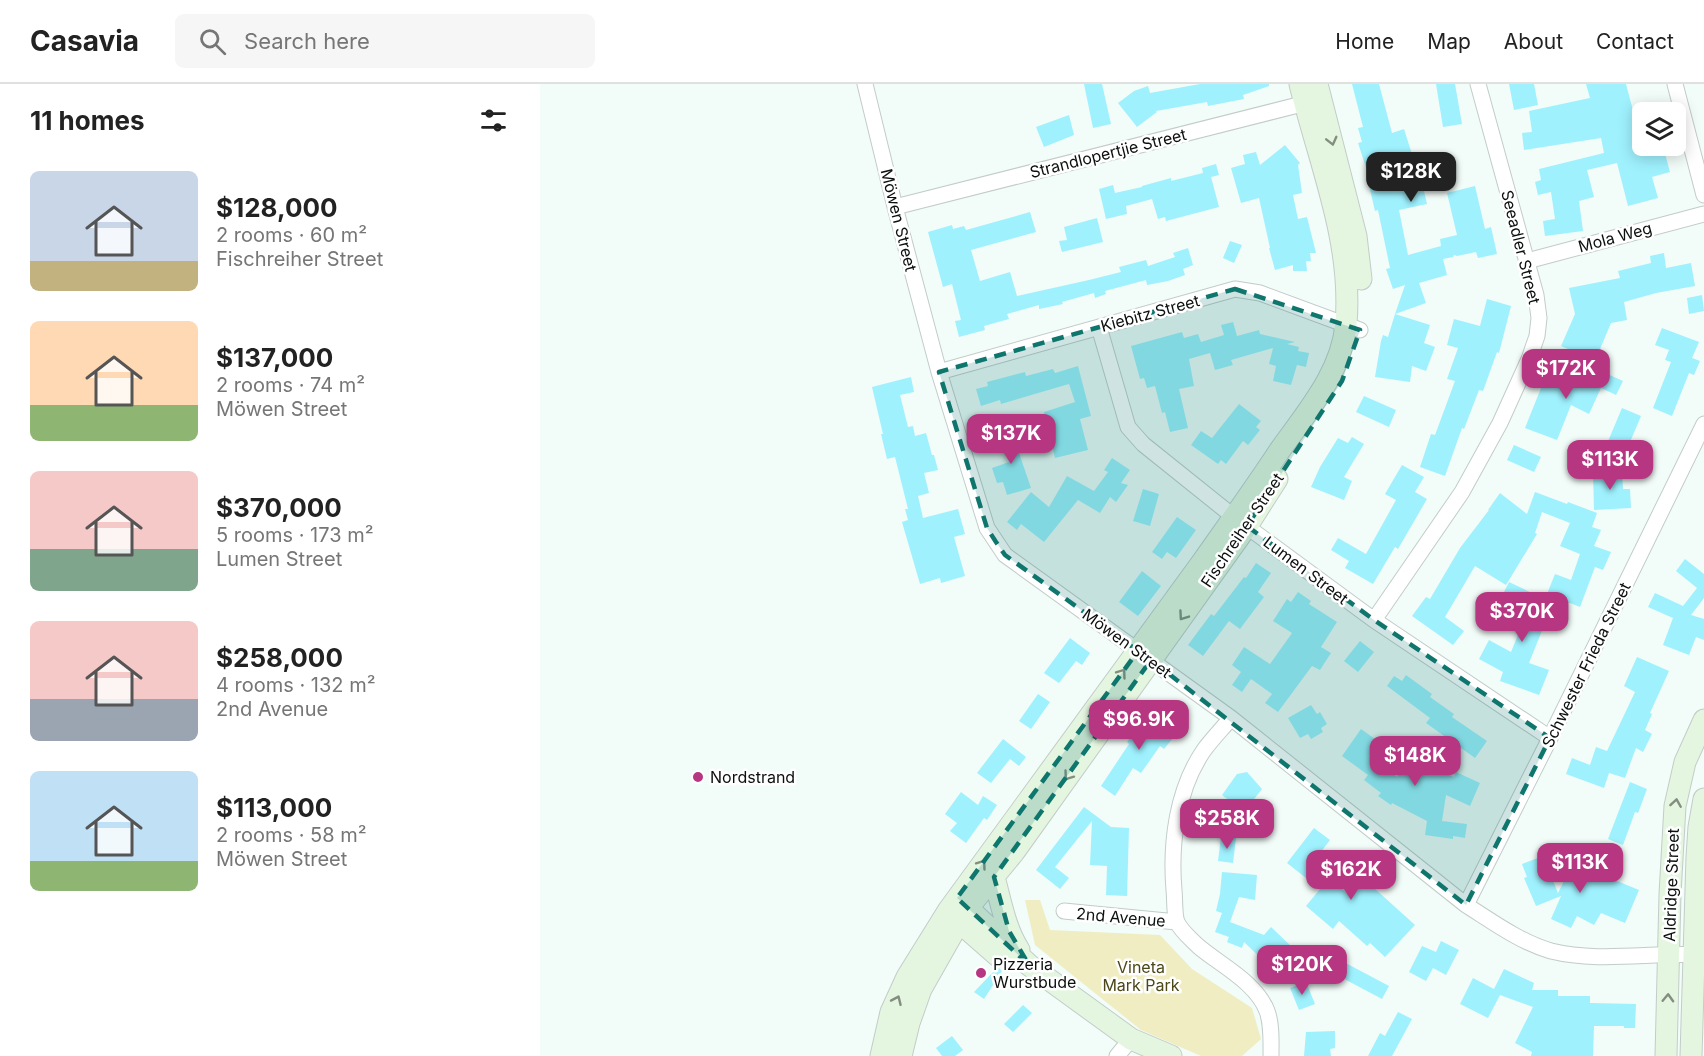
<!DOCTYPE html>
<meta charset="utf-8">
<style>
:root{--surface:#fff;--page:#f6f6f6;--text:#222;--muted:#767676;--line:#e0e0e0;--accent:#b63682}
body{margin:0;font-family:Inter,sans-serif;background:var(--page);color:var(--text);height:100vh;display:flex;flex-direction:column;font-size:22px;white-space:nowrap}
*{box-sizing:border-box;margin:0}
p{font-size:20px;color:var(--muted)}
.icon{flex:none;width:33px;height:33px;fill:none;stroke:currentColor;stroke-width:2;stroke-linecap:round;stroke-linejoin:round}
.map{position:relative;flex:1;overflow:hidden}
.sheet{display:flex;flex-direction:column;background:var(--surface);width:540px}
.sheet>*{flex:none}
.fabs{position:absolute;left:1092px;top:18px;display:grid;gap:12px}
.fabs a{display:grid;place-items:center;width:54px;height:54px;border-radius:9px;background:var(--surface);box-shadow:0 3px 15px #0003;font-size:30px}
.price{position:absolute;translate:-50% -51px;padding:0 14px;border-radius:12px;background:var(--accent);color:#fff;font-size:20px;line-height:39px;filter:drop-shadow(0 2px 3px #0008)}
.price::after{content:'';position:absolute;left:50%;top:36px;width:18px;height:14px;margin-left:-9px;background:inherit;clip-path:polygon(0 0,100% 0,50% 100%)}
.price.on{background:#222;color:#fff}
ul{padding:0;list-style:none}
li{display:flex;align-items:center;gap:18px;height:150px;padding:0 30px}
li span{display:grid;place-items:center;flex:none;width:168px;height:120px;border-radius:9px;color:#555}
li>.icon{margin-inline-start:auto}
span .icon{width:72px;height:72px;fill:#fffc;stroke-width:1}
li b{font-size:26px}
h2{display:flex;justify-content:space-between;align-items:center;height:72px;padding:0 30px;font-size:26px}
header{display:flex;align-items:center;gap:36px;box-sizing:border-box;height:84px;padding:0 30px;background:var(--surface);border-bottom:2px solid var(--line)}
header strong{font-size:28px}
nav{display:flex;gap:33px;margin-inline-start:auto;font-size:21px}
.search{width:420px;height:54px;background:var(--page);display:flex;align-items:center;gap:15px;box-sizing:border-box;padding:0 21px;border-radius:9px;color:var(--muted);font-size:22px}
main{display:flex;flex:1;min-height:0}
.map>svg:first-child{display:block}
.green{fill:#f1edc3}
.building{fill:#9ff1fe}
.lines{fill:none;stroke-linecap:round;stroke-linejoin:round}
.street-casing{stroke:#c2ccc9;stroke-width:17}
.secondary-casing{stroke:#c2ccc9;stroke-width:23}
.street{stroke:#fff;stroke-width:15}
.secondary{stroke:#e5f6e0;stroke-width:21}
.oneway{stroke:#838e81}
.marked{fill:#0f766e;fill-opacity:0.2;stroke:#0f766e;stroke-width:4.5;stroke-dasharray:12 8;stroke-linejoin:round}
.poi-dot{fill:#b63682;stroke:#fff;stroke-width:2}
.labels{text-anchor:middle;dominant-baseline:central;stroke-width:5;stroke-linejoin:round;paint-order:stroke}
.street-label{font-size:16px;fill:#0b0f0d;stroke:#fff}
.poi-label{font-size:16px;fill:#0b0f0d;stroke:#fff;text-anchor:start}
.park-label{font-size:16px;fill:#4c4717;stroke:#fff}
</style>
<header>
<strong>Casavia</strong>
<div class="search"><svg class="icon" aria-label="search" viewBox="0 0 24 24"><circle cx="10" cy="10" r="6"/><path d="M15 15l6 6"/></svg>Search here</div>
<nav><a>Home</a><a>Map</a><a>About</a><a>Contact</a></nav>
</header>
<main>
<section class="sheet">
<h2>11 homes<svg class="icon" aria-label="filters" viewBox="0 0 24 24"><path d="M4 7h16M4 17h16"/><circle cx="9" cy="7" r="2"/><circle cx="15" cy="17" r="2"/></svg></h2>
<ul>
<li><span style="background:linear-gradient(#c9d6e8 75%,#c2b280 0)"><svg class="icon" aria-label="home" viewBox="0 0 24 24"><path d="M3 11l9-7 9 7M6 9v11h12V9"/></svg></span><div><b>$128,000</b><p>2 rooms · 60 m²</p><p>Fischreiher Street</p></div></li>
<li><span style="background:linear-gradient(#ffd9b3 70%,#8fb573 0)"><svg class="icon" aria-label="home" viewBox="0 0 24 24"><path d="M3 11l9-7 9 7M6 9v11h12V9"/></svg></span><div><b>$137,000</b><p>2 rooms · 74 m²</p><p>Möwen Street</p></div></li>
<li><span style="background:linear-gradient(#f6c9c9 65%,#7fa58c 0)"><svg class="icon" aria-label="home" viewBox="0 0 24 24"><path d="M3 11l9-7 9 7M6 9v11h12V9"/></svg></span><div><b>$370,000</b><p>5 rooms · 173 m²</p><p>Lumen Street</p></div></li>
<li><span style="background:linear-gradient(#f6c9c9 65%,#9aa5b1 0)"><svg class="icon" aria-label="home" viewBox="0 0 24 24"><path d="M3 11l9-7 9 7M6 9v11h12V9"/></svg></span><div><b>$258,000</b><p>4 rooms · 132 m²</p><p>2nd Avenue</p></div></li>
<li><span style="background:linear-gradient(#bfe0f5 75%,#8fb573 0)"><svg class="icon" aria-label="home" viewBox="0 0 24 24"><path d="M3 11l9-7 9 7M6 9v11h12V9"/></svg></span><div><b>$113,000</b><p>2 rooms · 58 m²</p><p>Möwen Street</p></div></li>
</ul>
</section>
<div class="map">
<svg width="1164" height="972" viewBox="0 0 1164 972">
<rect width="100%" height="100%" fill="#f2fcf9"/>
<path class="green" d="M485,816H500L510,846L620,851L652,885L712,924L721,955L702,972H661L601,946L495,861Z"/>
<path class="building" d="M544,0H562L571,40L553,44Z
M660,0H729V2L703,11L704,15L668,22L667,18L616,27L617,28L597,43L578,19L594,7L608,2L610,9Z
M812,0H839L852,49L864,45L877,86L879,85L887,120L859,126L868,171L901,162L900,155L917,151L907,109L935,102L945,145L951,143L957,170L938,174L936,168L917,172L914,171L913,173L903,175L907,191L879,199L886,219L855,230L865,201L853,205L846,185L850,184L838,126L835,127L828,97L830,96L818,59L822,58L818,44L823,43Z
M896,0H915L922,40L903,43Z
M969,0H994L998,21L974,26Z
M1046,0H1086L1095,34L1102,32V62H1123L1130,88L1112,93L1118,114L1088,122L1077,79L1047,86L1054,113L1039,117L1043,147L1005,152L1003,137L1015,135L1011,108L998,111L995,98L1001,96L999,85L1064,69L1061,54L984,66L982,49L992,48L989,27L1050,14Z
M529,31L534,51L504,63L496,43Z
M745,61L760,79L758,81L762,109L753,111L758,135L767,133L776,169H770L771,177H766L767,187H753V181L735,186L729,164H730L719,114L701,119L691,84L705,80L703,71L716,68L720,81Z
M676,80L679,91L671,93L679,123L626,137L625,133L618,135L612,115L586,122L587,130L566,135L559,105L573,101L575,109L602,103V102L631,94V97L663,89L662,84Z
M490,128L496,148L431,166L440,197L470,188L477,212L549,196L581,188L579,183L606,176L608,182L635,173L633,169L648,164L653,181L643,185L645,191L628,197L607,201L606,196L565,207L566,210L555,214L554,209L522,218L523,220L499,225V221L467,230L469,235L444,242L445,246L419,253L415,237L421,236L412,200L403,203L388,148L412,141L413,145L424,142L426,146Z
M557,134L563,158L522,168L519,157L527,156L524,143Z
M690,157L702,161L694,179L683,174Z
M1124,169L1126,184L1151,179L1155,202L1116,209L1084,218L1087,236L1071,239L1055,277L1021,262L1035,230L1029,204L1080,194L1078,187L1111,179L1110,172Z
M1162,211L1164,227L1149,230L1147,214Z
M947,215L971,222L959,269L957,268L943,307L939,306L924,345L922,344L905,392L880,383L891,350L895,351L915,297L907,295L918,264L907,261L914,235L940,242Z
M855,230L890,241L884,259L895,263L886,287L872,282L870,298L835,293L841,257L843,251L848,253Z
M693,238L697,252L719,246L720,250L755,258L747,260L759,263L758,267L769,269L766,283L757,281L751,301L733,297L736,282L729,280L733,264L691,276L693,281L675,286L670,269L649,275L654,302L639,305L648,344L630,348L625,328L622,329L615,302L607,304L604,294L600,295L591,262L642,248L644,254L658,250L661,258L684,251L681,241Z
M1122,244L1159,258L1152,274L1160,277L1154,291L1149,289L1132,332L1113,324L1131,278L1125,276L1129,266L1115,261Z
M538,282L551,332L540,335L548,366L515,374L504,328L535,318L529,300L461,320L460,316L441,322L436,305L448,302L447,298L485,288L486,292L513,285L515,289Z
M1009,284L1047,300L1054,284L1083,297L1076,311L1061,304L1049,330L1031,321L1017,356L985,344Z
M371,293L374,308L360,311L368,343L373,342L375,352L386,349L392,371H394L398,386L384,389L389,409L378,412L383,434L418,425L425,450L414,453L425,492L401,499L400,494L380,500L362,438L368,436L365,425H368L355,373L347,375L341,350H343L332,303Z
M824,312L856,326L849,343L816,328Z
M699,320L721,337L716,343L720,346L708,361L703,357L686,380L681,376L678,380L651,361L661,347L672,354Z
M1082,324L1101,332L1085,370L1066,362Z
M469,340L491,404L467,411L463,398L457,399L452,384L469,378L457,344Z
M812,353L824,360L804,393L812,397L804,416L771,403L780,383L798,354L808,359Z
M974,361L1001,373L994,388L967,376Z
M572,374L590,386L581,399L588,401L576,418L570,413L560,429L538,416L504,458L481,440L477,446L467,438L491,408L509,423L527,392L554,407L568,388L564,386Z
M862,381L884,393L875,408L887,415L858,465L855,463L833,500L805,484L809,477L791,466L798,454L826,470L856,416L845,410Z
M1082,386L1083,405H1090L1091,424L1054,426L1053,388Z
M603,405L619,410L610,442L593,437Z
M995,408L1027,420L1028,418L1057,429L1052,443L1061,446L1054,462L1071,468L1063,486L1055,483L1040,523L1007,510L1015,490L1031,496L1040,470L1020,462L1030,439L1002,428L995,449L997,450L966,501L935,482L905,533L924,547L913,561L872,532L886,513L890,515L920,464L949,426H948L960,409L987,430Z
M637,433L656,446L636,474L627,468L622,475L612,468Z
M1145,475L1164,490V514L1151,531L1164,535V556L1156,553L1149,571L1123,561L1133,534L1108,523L1115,509L1143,522L1157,504L1136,487Z
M716,479L731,489L718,508L724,513L700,545L689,537L663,572L648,561L671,530L674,532L704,493L706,494Z
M602,487L621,502L598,532L579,518Z
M969,498L1013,519L989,579L1009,586L999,611L960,597L963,588L939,575L949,556L971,568L988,526L961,514Z
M758,508L771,517L769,520L797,538L781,563L791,569L780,586L772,582L738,628L725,619L732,610L711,595L702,608L692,601L701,588L692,581L704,563L730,580L752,549L733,537L747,515L751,518Z
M530,554L550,569L542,581L536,577L519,599L504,589Z
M820,557L834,568L818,588L804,577Z
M1097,573L1129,587L1110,629L1112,630L1105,646L1112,650L1103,668L1096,664L1085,694L1069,689L1064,704L1026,690L1032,674L1050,681L1056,663L1067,667L1095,608L1084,602Z
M866,591L892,610L890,613L914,630L912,633L947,657L935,674L886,639L890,634L847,602L854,592L862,597Z
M498,610L510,618L491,645L479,637Z
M771,621L777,630L780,628L787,640L781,644L783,648L771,655L768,650L760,654L748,634Z
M611,628L637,649L624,665L620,662L601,689L593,684L575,712L561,702L589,660L587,658Z
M821,645L839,658L829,672L857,693L867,671L914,693L916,688L940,699L930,722L906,711L902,737L927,740L925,754L913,752V755L885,751L887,737L852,719L851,721L838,712L841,709L824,696L828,691L802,672Z
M463,655L486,673L479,682L470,675L451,699L437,689Z
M707,688L722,705L704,728L682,711L697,690Z
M1090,698L1107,705L1098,729L1095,728L1083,761L1068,755Z
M421,708L438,721L443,712L457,721L447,736L444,734L426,759L410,747L417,739L405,730Z
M544,723L571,743L589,744L587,812L566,811L567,782L550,781L552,737L515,783L529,794L520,805L496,786Z
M774,744L790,756L771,781L807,809L826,785L839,795L833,803L875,841L845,873L830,859L827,862L799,837L793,845L766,822L780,805L747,779Z
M681,753L696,754L693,779L678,777Z
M1003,772L1018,809L1033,779L1099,806L1085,839L1061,829L1054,841L1037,832L1031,844L1011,835L1021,812L996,822L984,794L987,793L982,780Z
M682,788L717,791L715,816L699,813L690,838L724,851L731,843L753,864L757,861L770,873L758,885L747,874L734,887L704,858L702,864L687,858L689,853L675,848L682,829L676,827L680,810Z
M901,857L919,866L906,891L893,884L886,897L869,888L882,862L896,868Z
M800,876L849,902L842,915L793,889Z
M459,884L462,887L444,915L434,908L456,885Z
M964,885L994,899L992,906H1018V912H1050V919L1096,920L1095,944H1084V942H1054L1053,972H991L992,968L975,959L993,923L960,911L948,934L920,920L933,894L954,905Z
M766,898L775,920L759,926L750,904Z
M483,921L492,929L473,948L464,940Z
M858,928L872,935L852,972H828L840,949L845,952Z
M795,947V964L790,965L791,972H764L766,948Z
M412,952L423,966L415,972H402L396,964Z"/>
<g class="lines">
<g class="street-casing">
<path id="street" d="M325,0L355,123L399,288L447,444L465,471L691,634L926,821C953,838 980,858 1011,867C1060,879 1112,868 1162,871
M1135,0L1164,111
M355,123L774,17
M987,177L1164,130
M559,243L588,343L603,360L694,433L834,536L1010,654
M399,288L695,205L720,209L820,246
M834,536L922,408L960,339L989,275L997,252L999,234L996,211L938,0
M691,634C682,645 672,655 664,666C637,705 630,759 634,806C635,814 634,831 637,838C641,847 651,855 658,862C680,881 716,898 727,927C732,940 731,958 731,972
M926,821L1010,654L1164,340
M524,827L637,838
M577,972L591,955"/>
</g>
<g class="secondary-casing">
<path id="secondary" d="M777,0L816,152L821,195
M454,793C461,818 465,844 479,866
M418,815L489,881L591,955L631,972
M409,829L458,872
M341,972L351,928L367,893L408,827C493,711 578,594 663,477C689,440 715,404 740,366C767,328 802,288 806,240C813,157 779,79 760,0
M361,972L369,939L381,905L419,838L427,825L474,768L707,442L737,395
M1126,972L1130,810L1135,722L1145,678L1164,636
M1151,972L1157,773L1159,743L1164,715"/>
</g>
<use href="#street" class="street"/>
<use href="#secondary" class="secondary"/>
</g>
<defs><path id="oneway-chevron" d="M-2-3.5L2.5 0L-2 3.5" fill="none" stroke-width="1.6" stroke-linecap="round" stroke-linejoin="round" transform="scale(1.5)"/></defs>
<g class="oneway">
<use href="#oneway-chevron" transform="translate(792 57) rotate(76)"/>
<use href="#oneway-chevron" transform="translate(643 532) rotate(125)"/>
<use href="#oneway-chevron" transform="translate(582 589) rotate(-54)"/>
<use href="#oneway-chevron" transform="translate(528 692) rotate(126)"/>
<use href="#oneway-chevron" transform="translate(1136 719) rotate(-81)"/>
<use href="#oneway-chevron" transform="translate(442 780) rotate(-54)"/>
<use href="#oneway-chevron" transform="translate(1128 914) rotate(-88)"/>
<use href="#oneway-chevron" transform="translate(357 916) rotate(-66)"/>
</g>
<path class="marked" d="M695,205L820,246L802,297L707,442L834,536L1010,654L926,821L611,576L454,793L469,847L489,881L417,814L598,567L465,471L456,458L447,444L399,288Z"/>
<g class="poi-dot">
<circle cx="158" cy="693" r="6"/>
<circle cx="441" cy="889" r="6"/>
</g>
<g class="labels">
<g class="street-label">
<text transform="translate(568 69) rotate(-14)">Strandlopertjie Street</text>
<text transform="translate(359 136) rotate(76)">Möwen Street</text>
<text transform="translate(1075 153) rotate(-15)">Mola Weg</text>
<text transform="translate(981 163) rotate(76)">Seeadler Street</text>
<text transform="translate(610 229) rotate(-15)">Kiebitz Street</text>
<text transform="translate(702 446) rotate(-56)">Fischreiher Street</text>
<text transform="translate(766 486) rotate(37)">Lumen Street</text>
<text transform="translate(587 559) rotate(36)">Möwen Street</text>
<text transform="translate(1046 581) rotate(-64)">Schwester Frieda Street</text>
<text transform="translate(1131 801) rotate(-88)">Aldridge Street</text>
<text transform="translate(581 833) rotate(5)">2nd Avenue</text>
</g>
<g class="poi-label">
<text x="170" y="693">Nordstrand</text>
<text x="453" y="880">Pizzeria<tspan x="453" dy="18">Wurstbude</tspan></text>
</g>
<g class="park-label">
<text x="601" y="883">Vineta<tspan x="601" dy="18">Mark Park</tspan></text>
</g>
</g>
</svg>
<div class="fabs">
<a><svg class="icon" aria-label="layers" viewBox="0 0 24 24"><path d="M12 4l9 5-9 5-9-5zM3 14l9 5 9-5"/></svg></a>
</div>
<b class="price on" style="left:871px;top:119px">$128K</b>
<b class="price" style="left:1026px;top:316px">$172K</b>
<b class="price" style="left:471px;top:381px">$137K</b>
<b class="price" style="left:1070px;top:407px">$113K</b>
<b class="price" style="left:982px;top:559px">$370K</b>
<b class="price" style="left:599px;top:667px">$96.9K</b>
<b class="price" style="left:875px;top:703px">$148K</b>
<b class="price" style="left:687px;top:766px">$258K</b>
<b class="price" style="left:1040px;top:810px">$113K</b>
<b class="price" style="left:811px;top:817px">$162K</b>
<b class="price" style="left:762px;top:912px">$120K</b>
</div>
</main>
